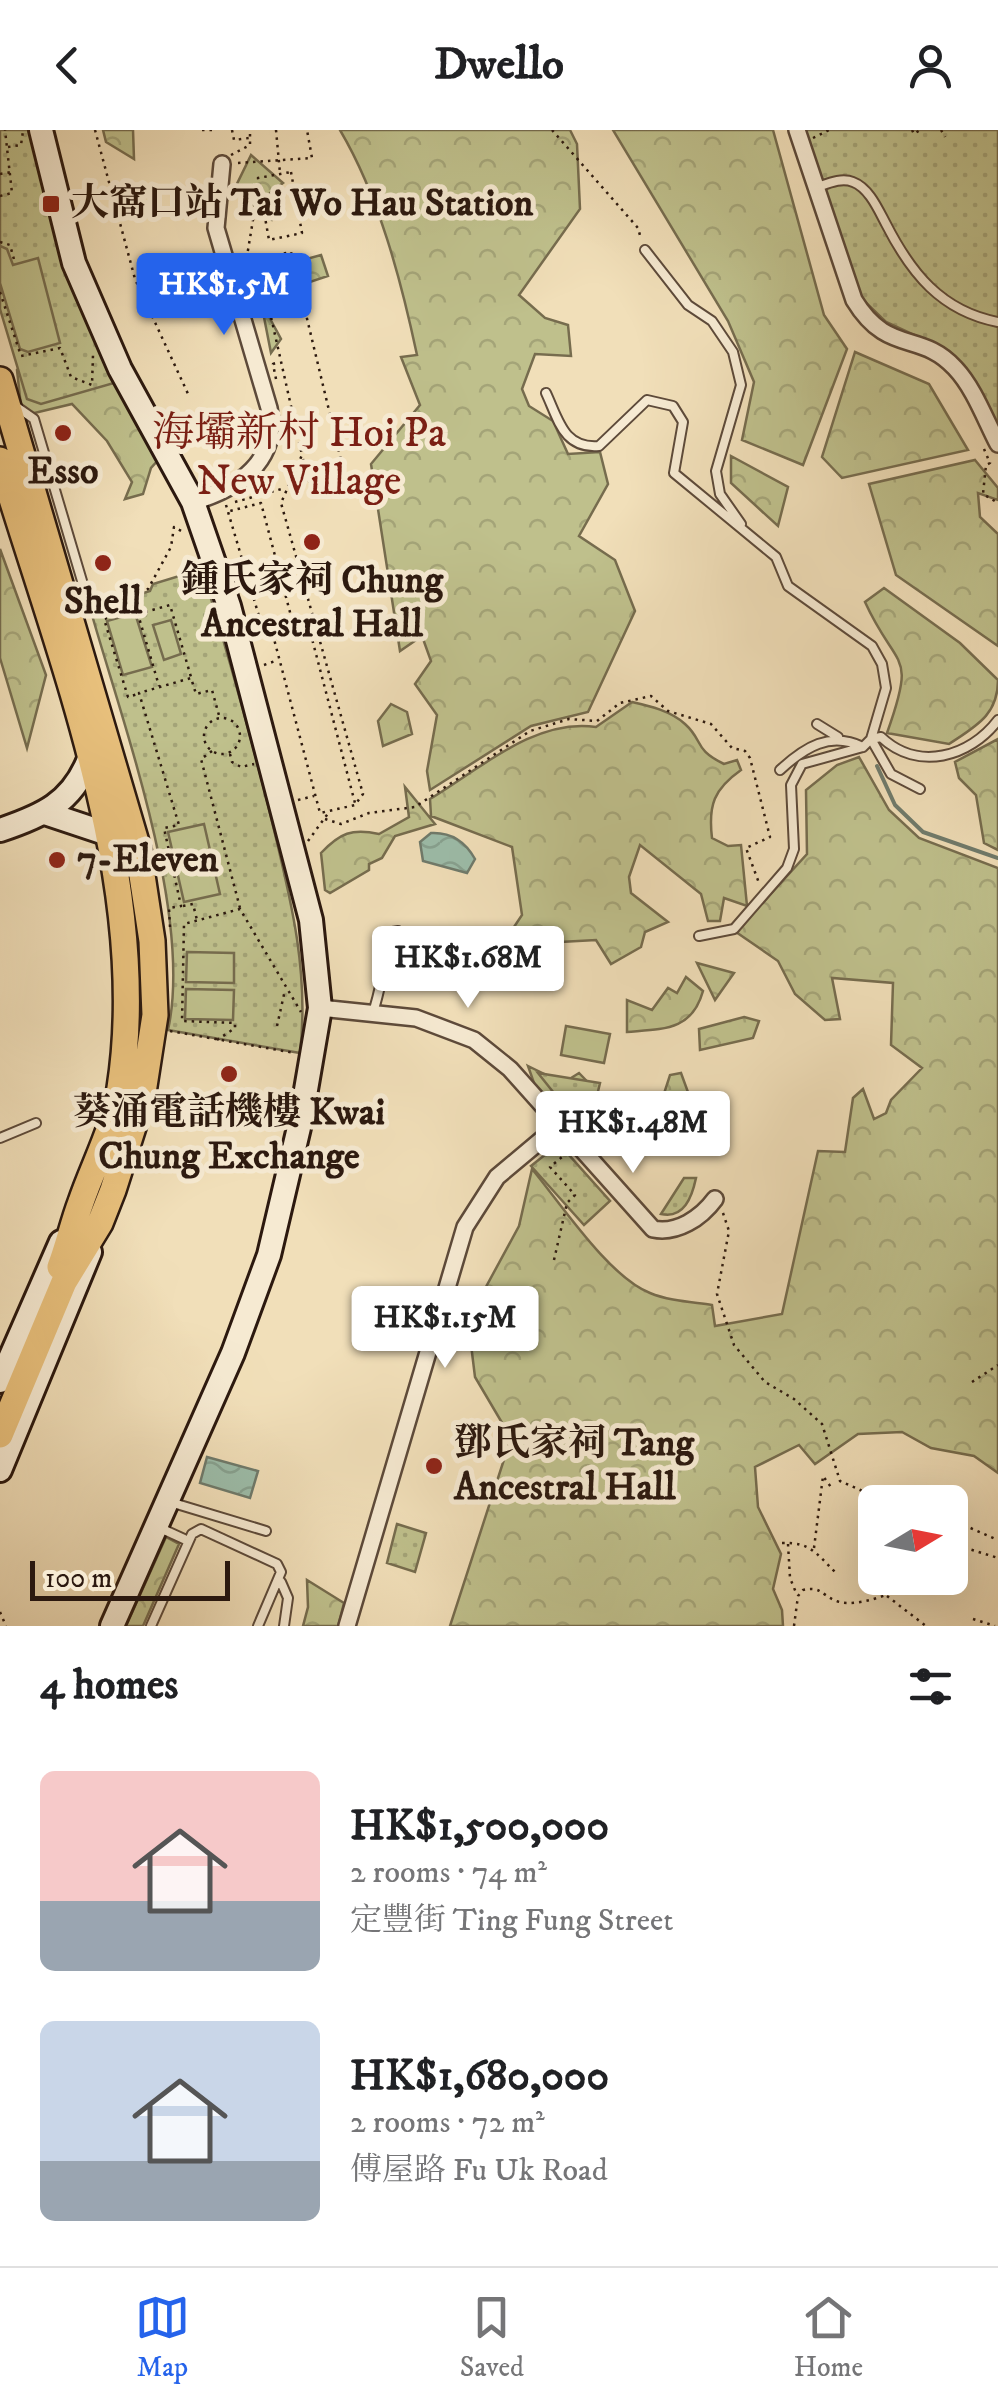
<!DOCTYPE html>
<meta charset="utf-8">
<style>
:root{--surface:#fff;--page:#f2f2f2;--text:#202124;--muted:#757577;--line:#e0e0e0;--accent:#2563eb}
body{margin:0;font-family:"IM FELL DW Pica","Noto Serif TC",serif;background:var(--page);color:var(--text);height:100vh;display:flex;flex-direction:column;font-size:38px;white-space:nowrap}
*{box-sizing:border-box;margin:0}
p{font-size:32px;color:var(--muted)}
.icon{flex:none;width:55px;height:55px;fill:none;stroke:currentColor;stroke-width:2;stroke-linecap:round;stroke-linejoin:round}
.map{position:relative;height:1496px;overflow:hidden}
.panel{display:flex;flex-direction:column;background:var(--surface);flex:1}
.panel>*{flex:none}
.needle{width:65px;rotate:80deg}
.tools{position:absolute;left:858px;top:1355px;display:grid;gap:20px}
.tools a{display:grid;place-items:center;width:110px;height:110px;border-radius:15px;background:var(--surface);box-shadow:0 10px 40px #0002;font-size:50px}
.scale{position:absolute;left:30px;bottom:25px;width:200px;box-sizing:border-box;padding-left:10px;border:5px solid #2c190f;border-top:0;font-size:28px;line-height:35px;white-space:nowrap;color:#2c190f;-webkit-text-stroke:8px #f6ead2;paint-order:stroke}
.price{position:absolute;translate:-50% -85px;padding:0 22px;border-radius:10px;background:#fff;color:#222;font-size:32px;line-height:65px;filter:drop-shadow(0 2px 5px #0008)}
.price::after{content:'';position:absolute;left:50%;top:60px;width:30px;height:22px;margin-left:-15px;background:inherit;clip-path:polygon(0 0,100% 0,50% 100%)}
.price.selected{background:var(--accent);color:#fff}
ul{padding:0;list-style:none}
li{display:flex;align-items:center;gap:30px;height:250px;padding:0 40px}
li span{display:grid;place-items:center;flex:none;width:280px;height:200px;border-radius:15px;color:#555}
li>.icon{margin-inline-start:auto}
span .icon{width:120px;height:120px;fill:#fffc;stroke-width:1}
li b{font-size:42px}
h2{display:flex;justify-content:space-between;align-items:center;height:120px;padding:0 40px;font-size:42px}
header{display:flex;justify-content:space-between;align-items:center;height:130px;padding:0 40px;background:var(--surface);font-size:45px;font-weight:700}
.dock{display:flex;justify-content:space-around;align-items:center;height:140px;border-top:2px solid var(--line);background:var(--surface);font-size:28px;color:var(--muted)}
.dock a{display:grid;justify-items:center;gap:5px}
.dock .selected{color:var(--accent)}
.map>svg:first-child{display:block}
.forest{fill:url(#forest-crowns);stroke:#766c4e;stroke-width:2.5}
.park{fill:url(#park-dots);stroke:#766c4e;stroke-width:2.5}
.pitch{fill:#bfc08c;stroke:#766c4e;stroke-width:2.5}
.water{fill:url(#water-waves);stroke:#6f7b6c;stroke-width:2.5}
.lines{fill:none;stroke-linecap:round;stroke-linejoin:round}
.stream{stroke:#6f7b6c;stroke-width:4}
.lane-casing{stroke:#5d4a3a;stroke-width:12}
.street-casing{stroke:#5d4a3a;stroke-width:20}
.secondary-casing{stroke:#2c190f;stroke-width:28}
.primary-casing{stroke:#2c190f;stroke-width:30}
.path{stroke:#2c190f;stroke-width:2.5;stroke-dasharray:2.5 5;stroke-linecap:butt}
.lane{stroke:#f6ead2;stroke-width:8}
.street{stroke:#f6ead2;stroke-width:15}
.secondary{stroke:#f6ead2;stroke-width:22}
.primary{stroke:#e8c07c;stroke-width:25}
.poi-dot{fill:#8f2418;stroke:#f6ead2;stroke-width:4}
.labels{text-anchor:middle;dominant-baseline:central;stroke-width:10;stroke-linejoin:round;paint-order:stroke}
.poi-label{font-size:38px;font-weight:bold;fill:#2c190f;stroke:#f6ead2}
.quarter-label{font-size:42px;fill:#7a1f14;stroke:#f6ead2}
</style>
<header><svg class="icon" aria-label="back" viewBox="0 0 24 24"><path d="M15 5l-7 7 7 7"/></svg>Dwello<svg class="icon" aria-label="person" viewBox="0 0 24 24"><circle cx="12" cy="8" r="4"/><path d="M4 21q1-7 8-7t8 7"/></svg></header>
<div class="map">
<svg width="998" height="1496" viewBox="0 0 998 1496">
<defs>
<pattern id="forest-crowns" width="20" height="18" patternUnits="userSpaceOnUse" patternTransform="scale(2.5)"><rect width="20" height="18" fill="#bfc08c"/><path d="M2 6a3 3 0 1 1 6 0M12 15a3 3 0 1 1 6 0" fill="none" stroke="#a4a478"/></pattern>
<pattern id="park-dots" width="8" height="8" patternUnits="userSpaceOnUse" patternTransform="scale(2.5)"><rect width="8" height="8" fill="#bfc08c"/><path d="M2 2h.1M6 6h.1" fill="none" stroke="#a4a478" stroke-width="1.8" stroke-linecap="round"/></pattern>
<pattern id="water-waves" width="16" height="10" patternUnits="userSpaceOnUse" patternTransform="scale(2.5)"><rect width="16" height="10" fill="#9cbdaa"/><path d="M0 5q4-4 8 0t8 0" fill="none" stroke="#87a291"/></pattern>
</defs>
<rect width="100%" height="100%" fill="#f1dfb9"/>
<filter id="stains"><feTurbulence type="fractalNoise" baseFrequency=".002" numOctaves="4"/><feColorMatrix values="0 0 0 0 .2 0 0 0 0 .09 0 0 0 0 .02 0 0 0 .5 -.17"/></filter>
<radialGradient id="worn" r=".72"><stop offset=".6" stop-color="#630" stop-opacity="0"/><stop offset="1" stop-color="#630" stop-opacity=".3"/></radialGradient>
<path class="forest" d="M103,0H133L134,29L106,12Z
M340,0H570L577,14L580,79L519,165L545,188L568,195L571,226L535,224L522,259L529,276L553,291L568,324L600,322L608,354L579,406L615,430L635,481L588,582L531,596L430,660L427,641L437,585L415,554L431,531L422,506L400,521L371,334L420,275L401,227L417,225C401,150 379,66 340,0Z
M613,0H773L824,185L847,219L803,335L742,310L754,252L728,191Z
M251,25L283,53L270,63L271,89L234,60Z
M321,125L328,146L307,153L299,131Z
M261,172L281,209L271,223Z
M48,209L116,244L160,328L151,338L143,364L125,369L132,352L107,311L72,274L22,286L17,240Z
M855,222L929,254L968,320L842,348L822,327Z
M731,326L788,357L778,396L731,353Z
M975,330L998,358V370L978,363L980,387L998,404V516L896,445L869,354Z
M0,419L46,545L27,618L0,528Z
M884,458L960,513L998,550C998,585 976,596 949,614L887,603C917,519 897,542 865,472Z
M632,572C650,576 671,581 685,594C704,611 693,619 724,634L737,630L741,640C714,659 708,675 712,708L728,716L741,715L747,776L724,768L720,791H708L701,764L640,715L629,747L631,763L668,792L645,802L641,817L611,834L596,810L560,812L544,826L507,819L510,803L522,785L512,717L431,686L430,669C480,639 535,588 596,597Z
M391,574L407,582L412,604L383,616L378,591Z
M998,609V720L984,713L976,665L959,648L955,632Z
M859,627L889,680L919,708L998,738V1343L974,1326L931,1318L902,1302L858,1304L815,1334L799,1315L755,1337L758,1377L781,1424L773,1459L782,1480L783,1496H450L511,1308L475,1247L468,1190L519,1096L532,1039C561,1074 609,1147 650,1163C669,1171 692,1172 712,1175L715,1196L782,1184L818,1021L845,1022L853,968L863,959L874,989L886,983L891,970L922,938L891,915L893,853L832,848L840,889L825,890L795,864L778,831L736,802L807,724L806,660L837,635Z
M405,657L435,694L395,706L382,728L369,734V740L330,763L325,760L321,723C340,703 352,698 379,704L409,687Z
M697,833L734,843L715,870Z
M686,847L703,861C692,901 663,899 627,902V870L652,880L668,858L677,863Z
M744,887L759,891L753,908L700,920L699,899Z
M528,936L563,953L579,943L604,969L585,970L560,985L535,956Z
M681,943L689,965L716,973L704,985L658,982L670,945Z
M582,991L600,992L597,1022L589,1023L576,1006Z
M166,1407L179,1414L143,1496H126Z
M307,1450L344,1473L338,1496H303L308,1477Z"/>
<path class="park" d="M0,0H29L67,145L114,253L41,274L27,269L0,179Z
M801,0H998V301L964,235L949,221L886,192L859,166Z
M202,439C226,517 248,596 268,675C288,759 310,836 300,923L168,900C193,787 124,597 92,485L96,478L150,461L153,454Z
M538,943L600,953L589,999L585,1002Z
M551,1020L568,1024L610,1071L584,1095L531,1036Z
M684,1048H696C692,1067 684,1089 661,1084Z
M397,1394L426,1403L415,1442L387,1433Z"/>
<path class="pitch" d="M0,116L7,119L13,135L38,128L60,213L28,222L20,219L0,153Z
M135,483L152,537L123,545L107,491Z
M171,490L181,524L164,530L153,495Z
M204,694L220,764L184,772L168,702Z
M187,822L234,823V853L186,852Z
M186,859L234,860L233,890L185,889Z
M566,896L610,904L604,933L561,925Z"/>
<path class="water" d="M431,703C451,702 465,711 475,729L467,743L423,731L420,712Z
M207,1327L258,1341L250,1368L200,1353Z"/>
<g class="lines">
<path class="stream" d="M877,636L895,675L923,702L998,728"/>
<g class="lane-casing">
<path id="lane" d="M815,58C827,54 841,47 853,52C869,58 878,79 886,94C911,143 941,181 998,192
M645,120L688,175L712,191L733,222L741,255L716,341L720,364L741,394
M546,263C559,291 564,319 599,316L647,270L673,276L683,292L674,343L776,427L788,456L872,516L882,534L886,558L871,609L881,607C918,642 970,627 998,590
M14,275L34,289L85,461L76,482
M817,594L838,607
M780,640C805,617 830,601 863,617
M699,806L734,799L787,738L794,719L791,655L802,634L863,617L871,609L891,644L920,659
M373,883C376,872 380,860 381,849C382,828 368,804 398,801L412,812V824L400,836H388L379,828
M0,1008L36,993
M170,1372L266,1401
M160,1398L184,1409
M281,1452L288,1468L284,1496
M151,1496L192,1404L201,1399L277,1434L281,1442L258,1496"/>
</g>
<g class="street-casing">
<path id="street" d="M797,0L854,170C888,226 920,200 955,238C974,258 985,289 998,314
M193,372C238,359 280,331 269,278L216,98L222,34
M320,878L416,888L474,910L510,939L653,1099C677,1104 701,1088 715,1069
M347,1496L465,1097L497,1047L559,995"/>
</g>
<g class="secondary-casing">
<path id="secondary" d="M41,0L74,133L120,239L193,372L229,476L311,790L320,878L301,989L269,1125L233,1223L112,1496
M48,684L108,704
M0,700C42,686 72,673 89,629
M0,1251L61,1112
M0,1340L90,1122"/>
</g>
<g class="primary-casing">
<path id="primary" d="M0,250L138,719L152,811L155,885L142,969L113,1060L100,1093L64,1152L0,1305
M0,330C59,527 152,752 120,958C114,998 94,1034 81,1072C73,1093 68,1116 60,1137"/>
</g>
<path class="path" d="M95,0L135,149L189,266
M202,0H212
M232,0L234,10L249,8
M276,0L280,43
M552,0L638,98L641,109
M912,0L914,4L920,0
M941,0L945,7
M813,8L829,0
M8,17L21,15L23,1
M231,25L250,15V0
M238,33L312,28L307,0
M291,42L302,103L269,110L258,48Z
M0,44L11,42
M0,66L12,63L5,0
M264,83L254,84L246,132L291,122L345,347L310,355L303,329
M0,112L10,115L15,133
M258,129L302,325L281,373L363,664L355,675L320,683L274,509L302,503L315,489
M0,162L21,226L60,218L71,247L92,255L93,225
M276,249L273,234L279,232
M984,319L990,333L986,335L983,364L998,373
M235,372L285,358
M226,375L261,493L291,486L261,373L230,381
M122,467L124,476L135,474L159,556
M90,479L148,459L171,417L174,397L183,402
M136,480L104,489L128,567L138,564
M138,484L170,475L191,547
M302,503L311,505L355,673
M264,535L278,530
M204 606a18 18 0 1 1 36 0a18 18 0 1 1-36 0Z
M212,621L201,629L240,778
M230,624L232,632L241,637L254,634
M298,670L314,666
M325,689L341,694L369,683L415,677L530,601L569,589L597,591L620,573L651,566L668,581L711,594L732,618L745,621L750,628L770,707L746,718L759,753
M308,711L329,682
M183,776L193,774L197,790
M170,797L169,778L181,776L164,698L179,695L139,563L191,548L196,564L212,560L220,589
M277,896L285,860
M170,901L295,923
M217,910L235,898V893L182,891L184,794L240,779L301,882
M723,1083L729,1101L717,1164L734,1215L765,1252L794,1269L822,1294L840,1351L887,1372
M554,1130L567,1073L575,1065L550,1037L568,1022
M972,1252L998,1235
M875,1382L867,1407L875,1427
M950,1389L998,1410
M782,1413C810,1412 816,1423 835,1442
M950,1413L998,1428
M788,1414L790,1448L797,1465
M814,1418L823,1346L833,1360
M887,1466L926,1496
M0,1482L6,1496
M973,1489L995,1496
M794,1496L798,1466L803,1460C820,1456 821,1464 834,1470C848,1477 872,1470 886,1465L884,1448"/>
<use href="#lane" class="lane"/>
<use href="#street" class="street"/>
<use href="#secondary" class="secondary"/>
<use href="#primary" class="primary"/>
</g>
<g class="poi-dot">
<rect x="41" y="64" width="20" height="20" rx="5"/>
<circle cx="63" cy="303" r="10"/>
<circle cx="312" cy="412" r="10"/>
<circle cx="103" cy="433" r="10"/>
<circle cx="57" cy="730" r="10"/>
<circle cx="229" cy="944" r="10"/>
<circle cx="434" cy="1336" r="10"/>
</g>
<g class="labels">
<g class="poi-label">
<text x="71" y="74" text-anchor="start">大窩口站 Tai Wo Hau Station</text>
<text x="63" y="342">Esso</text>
<text x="312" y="451">鍾氏家祠 Chung<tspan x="312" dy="44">Ancestral Hall</tspan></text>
<text x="103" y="472">Shell</text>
<text x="77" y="730" text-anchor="start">7-Eleven</text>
<text x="229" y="983">葵涌電話機樓 Kwai<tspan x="229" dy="44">Chung Exchange</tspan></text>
<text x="454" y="1314" text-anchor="start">鄧氏家祠 Tang<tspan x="454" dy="44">Ancestral Hall</tspan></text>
</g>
<g class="quarter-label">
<text x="299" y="304">海壩新村 Hoi Pa<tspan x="299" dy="48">New Village</tspan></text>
</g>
</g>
<rect width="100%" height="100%" filter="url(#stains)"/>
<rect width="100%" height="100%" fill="url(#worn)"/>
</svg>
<div class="tools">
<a><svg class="needle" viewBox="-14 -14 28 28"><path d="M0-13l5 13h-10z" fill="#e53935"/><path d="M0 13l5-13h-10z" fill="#757577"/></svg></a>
</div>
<div class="scale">100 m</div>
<b class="price selected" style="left:224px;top:208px">HK$1.5M</b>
<b class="price" style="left:468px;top:881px">HK$1.68M</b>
<b class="price" style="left:633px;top:1046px">HK$1.48M</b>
<b class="price" style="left:445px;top:1241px">HK$1.15M</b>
</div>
<section class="panel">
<h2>4 homes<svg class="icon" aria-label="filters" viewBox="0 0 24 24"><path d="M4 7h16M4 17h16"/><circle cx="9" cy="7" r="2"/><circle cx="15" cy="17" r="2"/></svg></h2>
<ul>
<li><span style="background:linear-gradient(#f6c9c9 65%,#9aa5b1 0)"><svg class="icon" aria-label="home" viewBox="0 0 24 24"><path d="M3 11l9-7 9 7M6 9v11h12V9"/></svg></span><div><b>HK$1,500,000</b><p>2 rooms · 74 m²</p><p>定豐街 Ting Fung Street</p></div></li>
<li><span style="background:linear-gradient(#c9d6e8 70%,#9aa5b1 0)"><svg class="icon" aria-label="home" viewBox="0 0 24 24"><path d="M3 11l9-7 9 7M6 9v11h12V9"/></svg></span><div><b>HK$1,680,000</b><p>2 rooms · 72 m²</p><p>傅屋路 Fu Uk Road</p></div></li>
</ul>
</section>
<nav class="dock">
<a class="selected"><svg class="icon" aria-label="map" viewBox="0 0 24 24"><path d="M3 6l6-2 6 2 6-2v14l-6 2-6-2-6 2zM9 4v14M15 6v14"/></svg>Map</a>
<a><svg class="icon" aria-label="saved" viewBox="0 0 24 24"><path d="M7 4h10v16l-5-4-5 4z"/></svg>Saved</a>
<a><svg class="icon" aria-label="home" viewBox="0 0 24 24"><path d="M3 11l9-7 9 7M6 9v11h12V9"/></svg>Home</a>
</nav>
